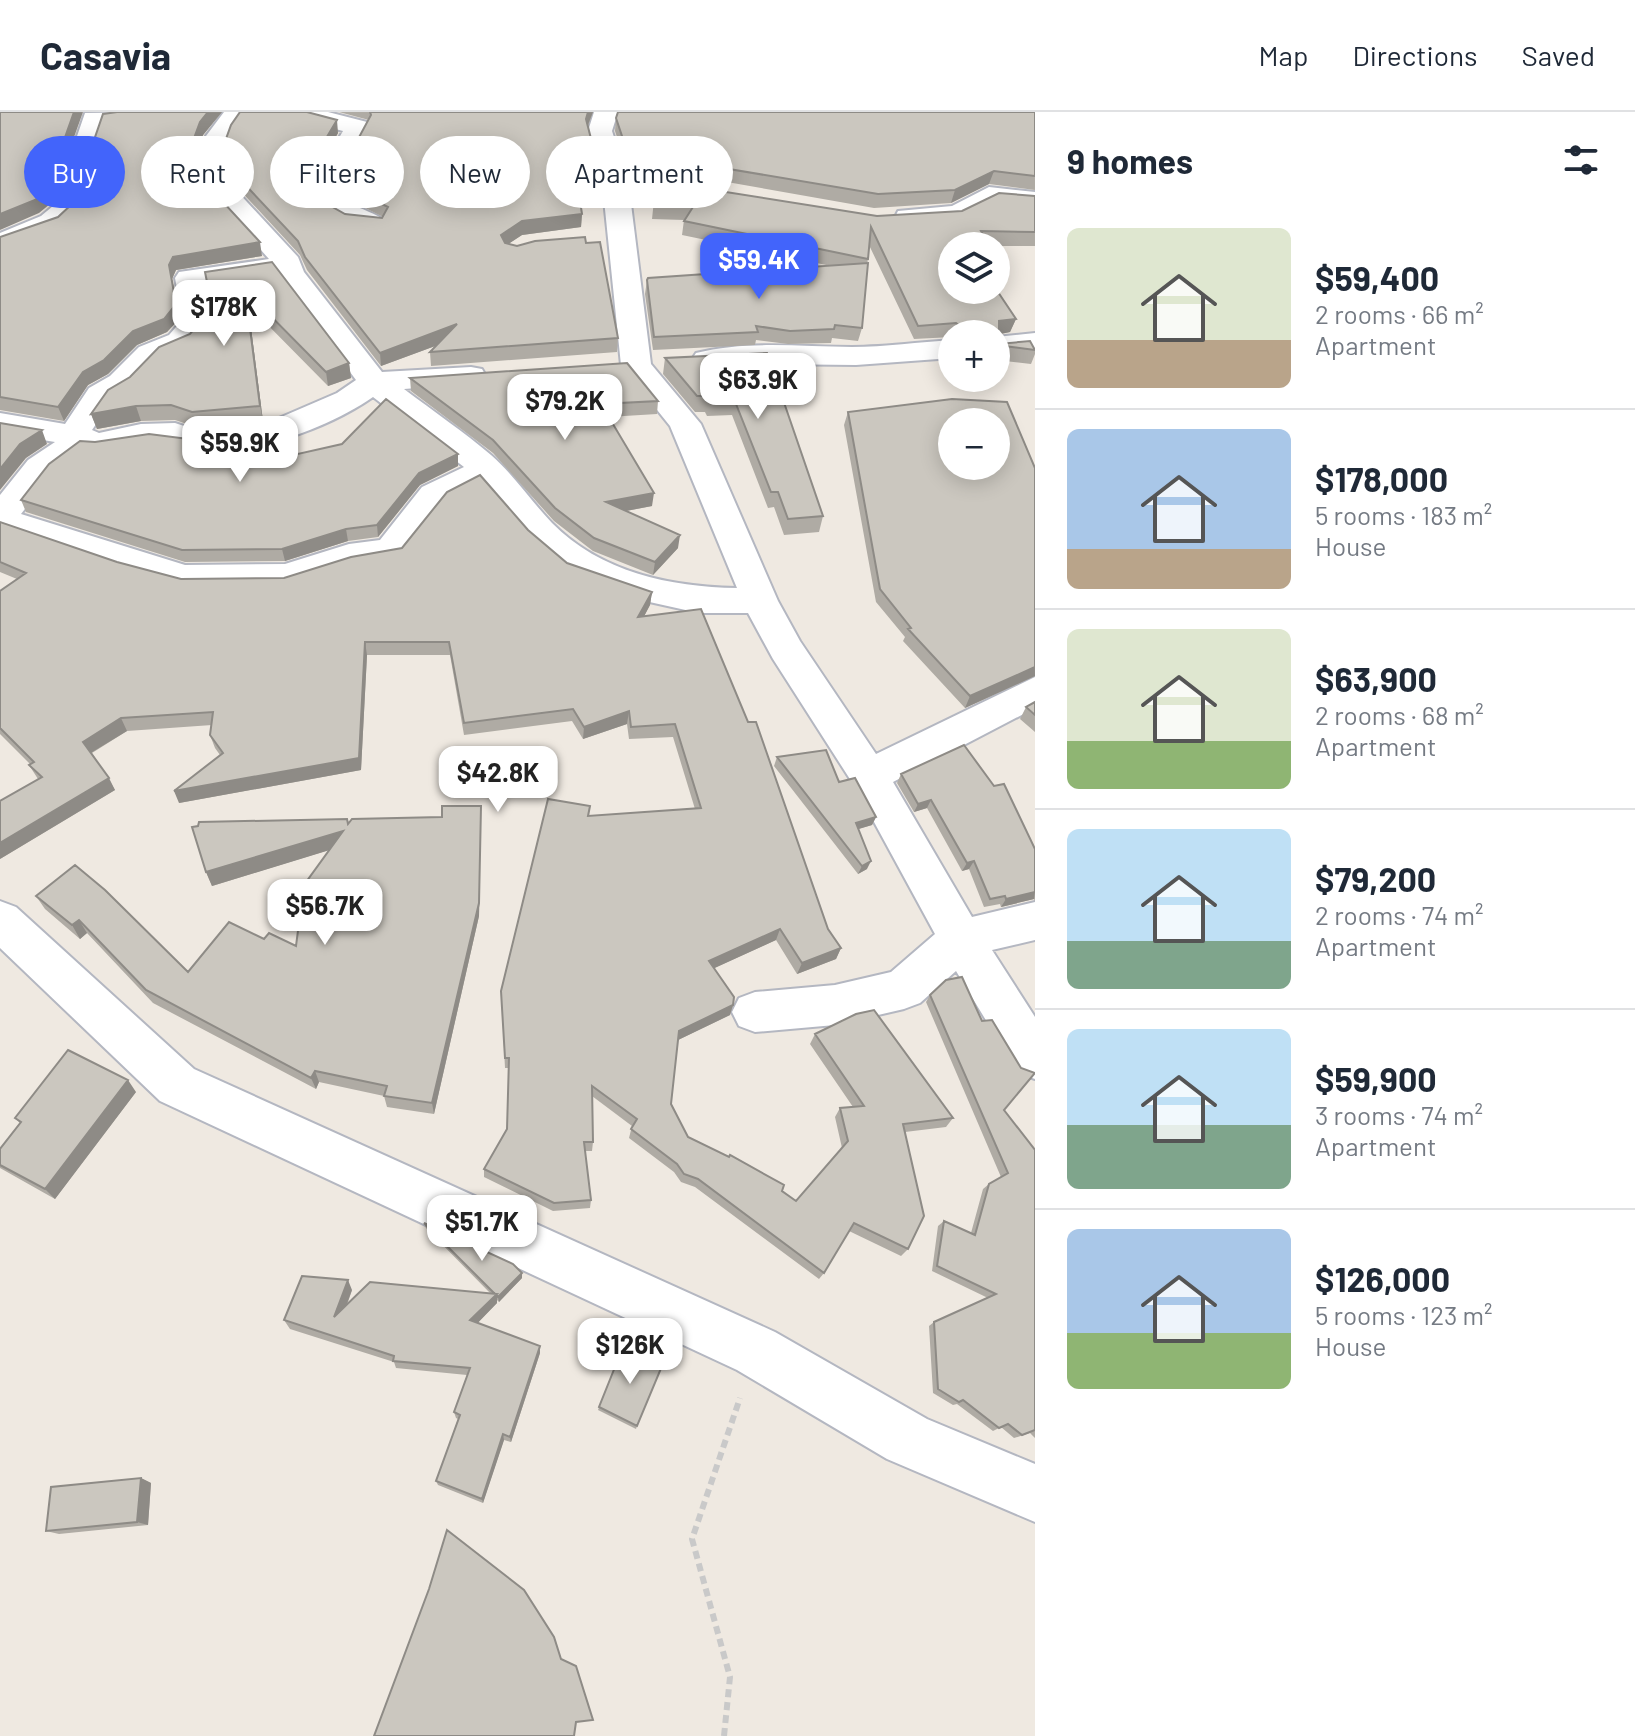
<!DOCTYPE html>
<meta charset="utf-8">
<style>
:root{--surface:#fff;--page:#f6f6f7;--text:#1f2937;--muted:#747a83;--line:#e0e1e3;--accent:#4264fb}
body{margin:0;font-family:Barlow,sans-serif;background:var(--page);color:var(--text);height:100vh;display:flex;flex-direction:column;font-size:30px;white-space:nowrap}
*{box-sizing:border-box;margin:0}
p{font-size:26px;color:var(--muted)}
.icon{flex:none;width:44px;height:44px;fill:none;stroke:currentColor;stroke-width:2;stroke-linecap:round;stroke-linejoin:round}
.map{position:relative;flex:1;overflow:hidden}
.side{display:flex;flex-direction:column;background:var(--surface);width:600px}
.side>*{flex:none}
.banner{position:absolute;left:24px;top:24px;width:760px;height:72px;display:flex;gap:16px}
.tools{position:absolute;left:938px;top:120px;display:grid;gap:16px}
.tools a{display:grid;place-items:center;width:72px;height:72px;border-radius:50%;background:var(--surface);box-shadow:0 4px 20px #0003;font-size:40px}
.price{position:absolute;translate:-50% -68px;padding:0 18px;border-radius:16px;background:#fff;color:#222;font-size:26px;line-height:52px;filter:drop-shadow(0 2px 4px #0008)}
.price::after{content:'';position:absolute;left:50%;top:48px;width:24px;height:18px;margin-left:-12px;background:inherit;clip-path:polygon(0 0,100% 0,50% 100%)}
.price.current{background:var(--accent);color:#fff}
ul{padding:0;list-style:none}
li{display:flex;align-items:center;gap:24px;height:200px;padding:0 32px}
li+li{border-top:2px solid var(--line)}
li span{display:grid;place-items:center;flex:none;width:224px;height:160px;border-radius:12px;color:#555}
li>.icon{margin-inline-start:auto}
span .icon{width:96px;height:96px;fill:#fffc;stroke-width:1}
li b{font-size:34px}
h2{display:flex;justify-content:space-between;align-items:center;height:96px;padding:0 32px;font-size:34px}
.tag{padding:0 28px;border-radius:36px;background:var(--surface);box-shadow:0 4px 20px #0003;font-size:28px;line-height:72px}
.tag.current{background:var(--accent);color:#fff}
header{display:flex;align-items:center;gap:48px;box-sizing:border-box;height:112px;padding:0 40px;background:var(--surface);border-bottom:2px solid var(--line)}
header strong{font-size:38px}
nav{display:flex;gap:44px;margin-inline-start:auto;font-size:28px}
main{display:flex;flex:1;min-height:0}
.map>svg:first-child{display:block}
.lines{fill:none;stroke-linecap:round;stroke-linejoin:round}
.street-casing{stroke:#b4b7c1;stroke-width:4}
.path{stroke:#c9c9c9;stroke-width:6;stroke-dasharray:8 5;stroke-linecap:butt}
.street{fill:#fff;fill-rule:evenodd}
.wall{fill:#afaba4}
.shaded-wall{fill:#8e8b86}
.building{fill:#cbc7bf;stroke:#8e8b86;stroke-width:2;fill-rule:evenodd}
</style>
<header>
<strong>Casavia</strong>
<nav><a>Map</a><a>Directions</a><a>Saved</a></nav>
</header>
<main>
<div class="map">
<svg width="1035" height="1624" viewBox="0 0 1035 1624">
<rect width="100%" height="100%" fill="#efe9e1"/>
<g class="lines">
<g class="street-casing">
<path id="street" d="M171,0L168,5L159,7L104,12L74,103L61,116L0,139V121L41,104L53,94L85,1Z
M224,0H249L231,25L221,52L235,77L298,145L304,160L382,260L471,255L482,257L486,264L482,271L404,277C433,299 464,320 491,343C514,363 531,389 552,411C600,460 670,475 737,476L670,314L621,253L602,68L588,19L594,0H618L612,19L628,68L651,252L701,312L778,489L800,529L876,642L1035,565V596L893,670L972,805L1035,790V828L992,838L1035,905V967L1018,961L956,859L920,891L904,897L835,913L755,920L739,914L732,900L739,886L755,880L835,873L891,860L935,822L855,675L773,547L748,501H699L645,489L568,462L530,429L481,373L446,391L403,446L352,455L286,476L185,477L123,461L0,419V383L28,348L55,330L0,321V301L65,312L89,276L110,264L139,235L169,223L183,207L175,166L179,160L269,147L215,87L195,52L206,24ZM276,161L356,268L337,281L265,312L196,318L175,311L141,312L99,321L92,318L111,290L132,278L161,247L191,235L213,208L205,172ZM373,285L464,355L422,375L380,428L349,432L285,452L185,453L21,402L52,362L84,338C105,343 124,333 145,332C167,330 174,336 193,338C251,344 327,317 373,285Z
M286,0H328L367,10L370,15L340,70L343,88C354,95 380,102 387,111L383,117C357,123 306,102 314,69C319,53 335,34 343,19L289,5Z
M989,75L1035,80V96L994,91L958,110L908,113L898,111L895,105L898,99L952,94Z
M1035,221V239L996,243V225Z
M952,228V246L856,253L752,252L707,256L696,253L692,247L696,241C746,228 801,235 852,235C885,235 919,230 952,228Z
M0,789L16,795L194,957L775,1220L927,1307L1035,1352V1410L887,1347L737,1258L160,989L0,836Z"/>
</g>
<path class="path" d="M724,1624L730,1565L692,1427L740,1286"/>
<use href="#street" class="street"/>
</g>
<path class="wall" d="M117,0H222L203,23L194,48L210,76L262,144L176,158L172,167L180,206L167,220L137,233L108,262L88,273L64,309L0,298V125L58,105L72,92Z
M339,0H593L588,14L600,62V75L578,76L582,102L581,115L522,123L508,132L517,134L586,131L618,226L617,240L431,254L430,240L435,234L381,254L307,158L300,143L237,75L224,52L222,38L338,21L311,68V73L313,79L322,89L345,102L382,106L383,105L346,86L342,57L369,8Z
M1035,0V78L989,72L951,91L874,96L710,67L628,58L615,19L616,6Z
M656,69L877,104L962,99L1035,84V134H952L1016,207L1010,220L999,222V232L1035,237V242L1031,252L996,248V222H952V225L914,227L869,133L862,216L858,229L832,226L831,231L788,232L756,228L755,233L653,238L645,182L647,168L831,154L682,123L684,108L652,107Z
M272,150L349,251L351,266L328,274L248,193L263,309L196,315L175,308L141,309L97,317L91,302L190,222Z
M767,241L823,404L819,420L784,423L774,395L768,396L732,303L707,304L705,300H695L663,262L665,246Z
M410,266L658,289L657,302L608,305L652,394L626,399L678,436L653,463L593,439L554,409L493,341L411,279Z
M848,300L1035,564L965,596L903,529L905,525L876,490L844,313Z
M298,342H458V354L420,373L378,425L348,429L285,449L185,450L26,400L21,388Z
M0,410L117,450L181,467L284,466L528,418L567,451L652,480L650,493L644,504L828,817L841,836L836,847L797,862L776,828L714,856L733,893L730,903L678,928L671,992L688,1025L782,1079L796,1089L842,1036L835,1005L840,996L853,995L810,932L815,922L953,1006L946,1015L905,1020L908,1137L901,1144L849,1119L824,1161L819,1167L695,1075L681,1070L674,1060L629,1026L632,1014L592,984L593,1030L592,1039H585L591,1088L590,1096L553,1099L484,1065V1057L507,1017L509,956H505L501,879L589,704L695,697L673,625L629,627L627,612L583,627L572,609L464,623L450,543H367L361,658L179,691L220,643L215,636L210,623L212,613L127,619L92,641L115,678L0,747L38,667L29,653L30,652L0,622V479L17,467L0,460Z
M1035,590V620L1020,607L1026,595Z
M777,645L839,670L876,705L872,713L858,717L867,757L858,762L774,654Z
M901,662L1035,737V789L1034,787L1001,795L1000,792L984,795L969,757L962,759L927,696L914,700L897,671Z
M481,694L479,804L434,1002L387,995L384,984L319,970L316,977L153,891L87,821L80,827L45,797L36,784L188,860L264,827L296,834L329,738L212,774L206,760L348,712L442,705Z
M930,883L1004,998L1035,1038V1326L1030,1321L1014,1326L1001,1315L993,1319L957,1292L953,1293L933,1281L929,1214L934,1210L988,1186L932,1159L938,1114L944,1109L971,1121L983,1077L989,1072L1001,1065L926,890Z
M136,980L55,1087L0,1056V1037L20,1011L15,1006Z
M424,1111L522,1166L499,1190L497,1188V1191L477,1211L540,1241L511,1330L504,1328L483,1391L438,1373L436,1369L458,1307L456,1306L454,1300L467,1263L396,1256L394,1250L290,1217L284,1208L352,1178L347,1193L491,1182L426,1116Z
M623,1235L637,1314L636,1317L598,1298Z
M141,1366L151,1371L148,1413L59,1422L46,1419Z"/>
<path class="shaded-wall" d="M74,0H83L50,92L39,101L0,118V102Z
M208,0H222L203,23L192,53L189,40L200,10Z
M588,0H593L585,20L586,7Z
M337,8L338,21L311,68V81L309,67V55Z
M994,59L989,72L951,91L955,78Z
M582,102L581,115L522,123L501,137V123L522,109Z
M260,130L262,144L176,158L172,167L180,206L167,220L137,233L108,262L88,273L64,309L58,295L83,260L133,219L173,145Z
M245,178L248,193L263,309L260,294Z
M1016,207L1010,220L996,223L999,209Z
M457,212V226L381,254L380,241Z
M349,251L351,266L328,274L326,260Z
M136,294L141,309L97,317L91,302Z
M42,318L47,332L26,346L0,378V357L20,332Z
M458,342V354L420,373L378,425L377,413L419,361Z
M654,381L652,394L605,403L606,390Z
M346,417L348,429L285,449L282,437Z
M680,423L678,436L653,463L655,450Z
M652,480L650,493L637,518L638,505Z
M365,530L367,543L361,658L179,691L174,679Z
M1035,555V564L965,596L970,584Z
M629,599L627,612L583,627L584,615Z
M121,606L127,619L89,642L83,630Z
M109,666L115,678L0,747V731Z
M931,688L927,696L914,700L918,692Z
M481,694L479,804L434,1002L432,991Z
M876,705L872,713L852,719L856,711Z
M343,719L346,733L212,774L206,760Z
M871,749L867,757L858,762L862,754Z
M974,749L969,757L962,759L967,751Z
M1035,780L1034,787L1001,795L1006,787Z
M79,808L87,821L80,827L72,813Z
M780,817L776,828L706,860L709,849Z
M841,836L836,847L797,862L802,851Z
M733,893L730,903L676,929L679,919Z
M315,959L319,970L316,977L311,966Z
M128,968L136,980L55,1087L45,1077Z
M522,1161V1166L499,1190L498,1185Z
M348,1168L352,1178L339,1213L334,1205Z
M497,1182V1191L472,1217L470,1208Z
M540,1234V1241L511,1330L510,1325Z
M503,1322L504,1328L483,1391L482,1387Z
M141,1366L151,1371L148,1413L137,1410Z"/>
<path class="building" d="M0,0H74L46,79L35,88L0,102Z
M117,0H208L200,10L189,40L210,76L260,130L173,145L169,153L176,192L164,207L133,219L104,248L83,260L58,295L0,285V125L58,105L72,92L103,2Z
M240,0H307L337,8L309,55V67L313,79L322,89L345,102L382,106L388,95L344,73L342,57L371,3L370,0H588L586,7L600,62L576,63L582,102L522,109L501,123L505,131L517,134L535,129L585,125L586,131L600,130L618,226L430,240L457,212L380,241L305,145L298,129L235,62L222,38L231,13Z
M618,0H1035V64L994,59L955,78L878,82L711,54L629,45L616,6Z
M656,69L877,104L962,99L999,81L1035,84V120L981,119L989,134H952V178H996V177L1016,207L999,209V232L1030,229L1035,238L996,233V222H960V214L956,211L918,214L871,115L868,147L684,109L693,95L653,93Z
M272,150L349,251L326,260L245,178L260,294L192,300L171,293L136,294L91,302L108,278L130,265L159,235L190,222L212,195L205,160Z
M868,151L862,216L835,213L834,217L790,219L756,214L758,220L654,225L647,168L648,166Z
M767,241L823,404L788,407L778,380H771L734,287L709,288L708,284H697L665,246Z
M627,251L658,289L601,292L654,381L606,390L680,423L655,450L594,426L555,396L493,328L410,266Z
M386,287L458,342L419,361L377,413L346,417L282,437L182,438L21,388L49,352L80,329L95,330L149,322L212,330L279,318L298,342L342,332Z
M952,287L1007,290L1035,356V555L970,584L908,517L911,516L880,477L848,300ZM952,310H996V354H952Z
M0,311L42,318L20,332L0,357Z
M480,363L528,418L567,451L652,480L638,505L701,497L748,610H756L828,817L841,836L802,851L780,817L709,849L734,885L733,893L679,919L671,992L688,1025L729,1045L730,1043L784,1073L782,1079L796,1089L848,1029L840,996L864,994L815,922L856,902L874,898L953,1006L903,1012L924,1104L908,1137L854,1111L824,1161L698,1067L684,1062L677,1052L631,1017L637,1007L592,974L593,1030H584L591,1088L554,1091L484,1057L507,1017L509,946H505L501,879L548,687L590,694L588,704L701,696L675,612L631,615L629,599L584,615L573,597L464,611L449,530H365L359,646L174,679L223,641L210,623L213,600L121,606L83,630L109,666L0,731V689L42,665L29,653L34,650L0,616V479L26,461L0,450V410L117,450L181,467L284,466L351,445L402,436L447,380Z
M1035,590V603L1026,595Z
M964,633L994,674L1004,672L1035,737V780L1006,787L1005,784L990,787L974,749L967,751L931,688L918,692L901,662Z
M826,638L839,670L855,666L876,705L856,711L871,749L862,754L777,645Z
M442,694H481L479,791L432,991L384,984L387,974L315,959L311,966L146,878L79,808L72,813L36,784L75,753L105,778L188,860L229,810L264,827L269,821L296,834L304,773L343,719L206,760L192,715L198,714L199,710L347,707L348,712L352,707L442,705Z
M962,865L982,909L992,908L1021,956L1035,961L1004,998L1035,1038V1318L1022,1323L1008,1312L999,1316L963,1288L959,1290L938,1277L934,1210L996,1182L937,1154L944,1109L975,1123L989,1072L1008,1061L930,883L946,868Z
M68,938L128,968L45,1077L0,1053V1037L21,1010L15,1006Z
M424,1111L513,1152L522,1161L498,1185Z
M302,1164L348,1168L334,1205L370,1170L497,1182L470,1208L540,1234L510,1325L503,1322L482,1387L436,1369L460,1303L454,1300L470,1256L393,1249L394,1244L284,1208Z
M623,1235L662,1254L637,1314L599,1295Z
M141,1366L137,1410L46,1419L51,1375Z
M447,1418L524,1478L554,1525L561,1547L576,1554L593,1608L576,1610L574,1624H374L429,1477Z"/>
</svg>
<div class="tools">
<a><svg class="icon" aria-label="layers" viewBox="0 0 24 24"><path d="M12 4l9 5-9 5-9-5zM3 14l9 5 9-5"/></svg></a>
<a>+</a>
<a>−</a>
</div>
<b class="price current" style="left:759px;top:189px">$59.4K</b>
<b class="price" style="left:224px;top:236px">$178K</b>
<b class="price" style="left:758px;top:309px">$63.9K</b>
<b class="price" style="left:565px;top:330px">$79.2K</b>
<b class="price" style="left:240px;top:372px">$59.9K</b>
<b class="price" style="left:498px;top:702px">$42.8K</b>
<b class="price" style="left:325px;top:835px">$56.7K</b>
<b class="price" style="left:482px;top:1151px">$51.7K</b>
<b class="price" style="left:630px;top:1274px">$126K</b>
<div class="banner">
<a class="tag current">Buy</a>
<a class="tag">Rent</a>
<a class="tag">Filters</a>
<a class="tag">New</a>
<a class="tag">Apartment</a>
</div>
</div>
<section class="side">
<h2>9 homes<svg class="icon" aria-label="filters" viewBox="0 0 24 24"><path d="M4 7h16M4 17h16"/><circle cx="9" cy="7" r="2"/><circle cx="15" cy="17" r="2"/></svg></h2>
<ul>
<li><span style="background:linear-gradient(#dfe7d0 70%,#b9a48a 0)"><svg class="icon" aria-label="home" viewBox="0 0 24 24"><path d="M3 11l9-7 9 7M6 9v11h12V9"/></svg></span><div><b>$59,400</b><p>2 rooms · 66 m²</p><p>Apartment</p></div></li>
<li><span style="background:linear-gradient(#a9c7e8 75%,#b9a48a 0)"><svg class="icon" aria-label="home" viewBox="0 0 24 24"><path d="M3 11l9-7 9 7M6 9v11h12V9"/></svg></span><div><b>$178,000</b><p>5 rooms · 183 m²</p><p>House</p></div></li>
<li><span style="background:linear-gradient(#dfe7d0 70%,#8fb573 0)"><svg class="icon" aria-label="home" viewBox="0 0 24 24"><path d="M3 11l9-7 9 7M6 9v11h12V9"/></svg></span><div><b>$63,900</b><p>2 rooms · 68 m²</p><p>Apartment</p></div></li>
<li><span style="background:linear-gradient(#bfe0f5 70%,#7fa58c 0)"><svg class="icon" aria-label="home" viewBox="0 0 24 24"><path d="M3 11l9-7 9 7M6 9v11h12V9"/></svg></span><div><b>$79,200</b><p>2 rooms · 74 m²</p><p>Apartment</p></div></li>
<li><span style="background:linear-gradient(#bfe0f5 60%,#7fa58c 0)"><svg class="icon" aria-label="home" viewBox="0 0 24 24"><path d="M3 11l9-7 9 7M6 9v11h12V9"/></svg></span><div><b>$59,900</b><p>3 rooms · 74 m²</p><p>Apartment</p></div></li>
<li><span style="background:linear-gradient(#a9c7e8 65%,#8fb573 0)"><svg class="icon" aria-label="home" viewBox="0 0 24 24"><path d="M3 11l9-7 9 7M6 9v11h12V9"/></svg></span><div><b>$126,000</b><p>5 rooms · 123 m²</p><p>House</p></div></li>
</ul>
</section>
</main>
